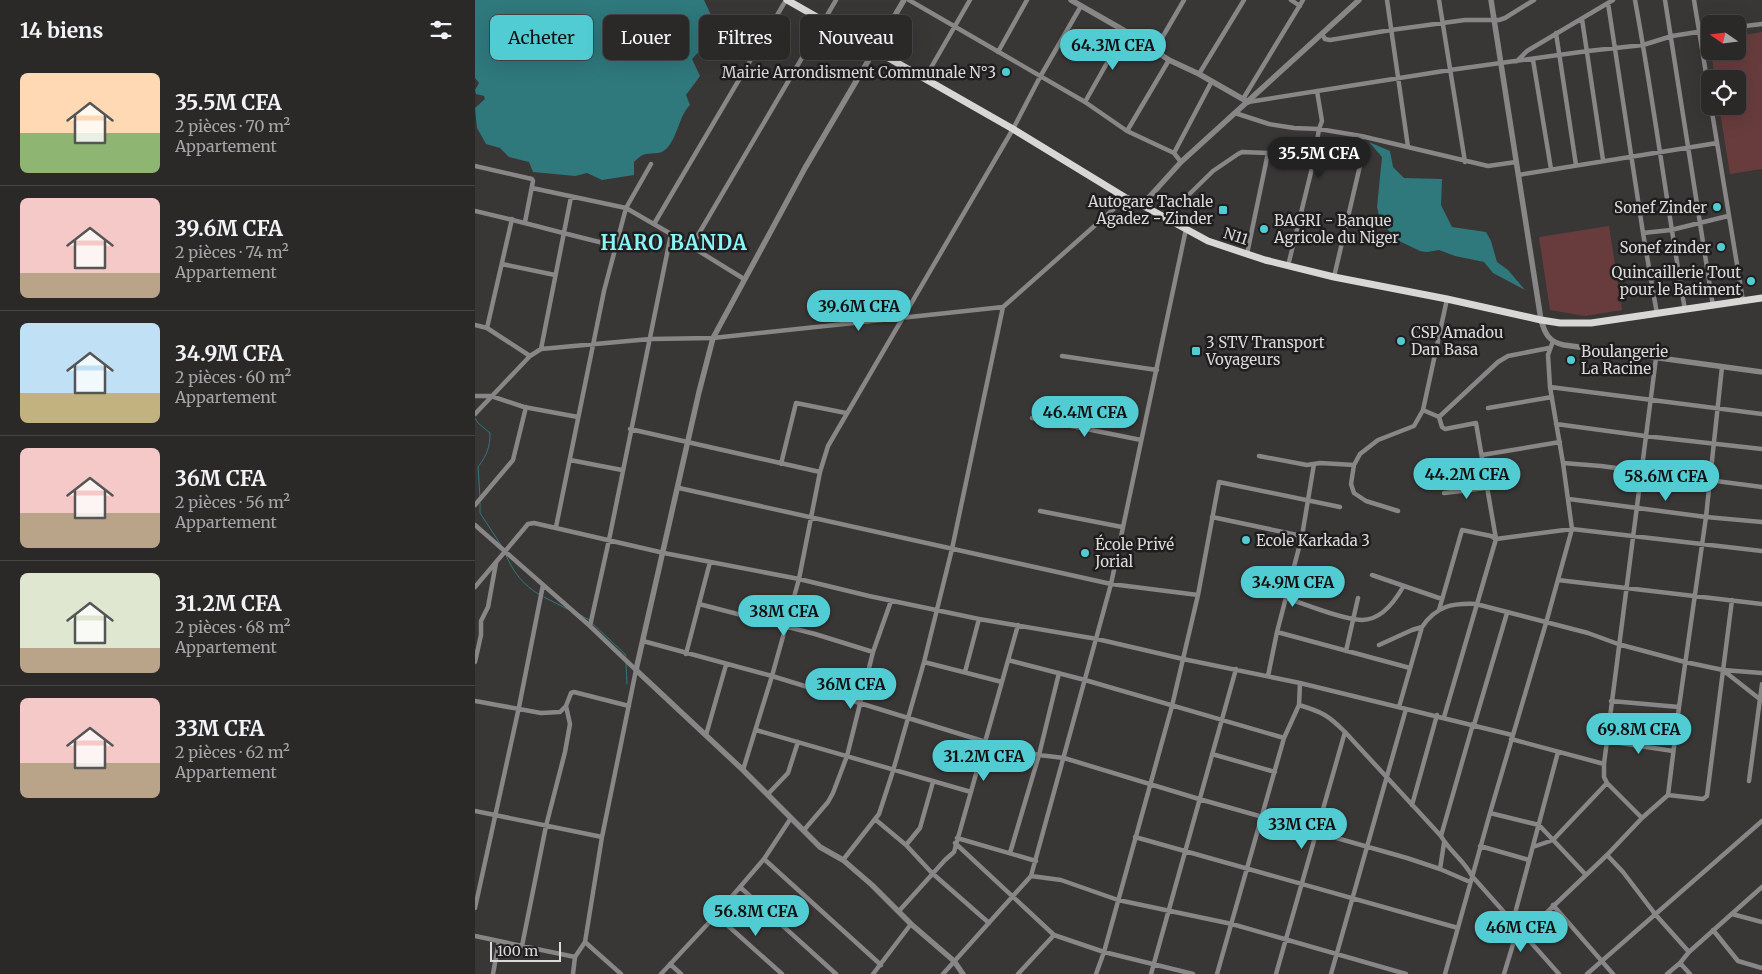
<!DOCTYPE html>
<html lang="fr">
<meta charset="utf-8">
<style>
:root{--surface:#2b2828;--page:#333030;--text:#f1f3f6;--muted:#a6a6a8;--line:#474445;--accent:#51ccd3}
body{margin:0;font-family:Merriweather,serif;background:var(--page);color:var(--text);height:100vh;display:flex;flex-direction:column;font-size:19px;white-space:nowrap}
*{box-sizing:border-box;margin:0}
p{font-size:16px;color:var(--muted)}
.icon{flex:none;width:28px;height:28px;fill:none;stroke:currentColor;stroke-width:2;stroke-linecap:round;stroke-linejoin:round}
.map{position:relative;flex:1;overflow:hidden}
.sheet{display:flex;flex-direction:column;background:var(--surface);width:475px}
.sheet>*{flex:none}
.hud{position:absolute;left:15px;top:15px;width:475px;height:45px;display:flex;gap:10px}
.needle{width:32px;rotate:284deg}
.buttons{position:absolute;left:1226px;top:15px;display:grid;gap:10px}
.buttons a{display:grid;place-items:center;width:45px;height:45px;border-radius:8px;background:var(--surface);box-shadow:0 5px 20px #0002,0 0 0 1px var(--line);font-size:25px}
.scale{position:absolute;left:15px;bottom:12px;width:71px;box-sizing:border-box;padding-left:5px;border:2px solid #dbd9d9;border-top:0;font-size:14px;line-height:18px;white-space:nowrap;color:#dbd9d9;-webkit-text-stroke:4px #1f1e1e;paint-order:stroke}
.price{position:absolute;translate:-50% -42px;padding:0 11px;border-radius:18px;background:var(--accent);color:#111;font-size:16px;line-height:32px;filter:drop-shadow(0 1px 2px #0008)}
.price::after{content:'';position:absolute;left:50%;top:30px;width:15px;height:11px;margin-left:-8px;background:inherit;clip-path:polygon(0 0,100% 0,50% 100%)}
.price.on{background:#222;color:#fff}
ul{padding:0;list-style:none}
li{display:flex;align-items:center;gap:15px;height:125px;padding:0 20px}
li+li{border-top:1px solid var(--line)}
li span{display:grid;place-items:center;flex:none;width:140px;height:100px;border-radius:8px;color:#555}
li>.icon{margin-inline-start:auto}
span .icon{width:60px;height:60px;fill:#fffc;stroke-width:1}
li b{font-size:21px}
h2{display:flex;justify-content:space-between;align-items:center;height:60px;padding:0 20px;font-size:21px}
.tag{padding:0 18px;border-radius:8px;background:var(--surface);box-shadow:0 5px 20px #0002,0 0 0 1px var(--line);font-size:18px;line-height:45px}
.tag.on{background:var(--accent);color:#111}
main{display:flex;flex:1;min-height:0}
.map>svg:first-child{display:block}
.green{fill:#683c3d}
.water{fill:#2f787c}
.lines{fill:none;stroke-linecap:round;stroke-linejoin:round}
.stream{stroke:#2f787c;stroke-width:1}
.minor{stroke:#888686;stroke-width:4.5}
.tertiary{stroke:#888686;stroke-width:5.5}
.primary{stroke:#d9d6d6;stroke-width:7}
.poi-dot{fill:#51ccd3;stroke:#1f1e1e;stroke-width:2}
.labels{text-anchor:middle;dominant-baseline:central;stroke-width:5;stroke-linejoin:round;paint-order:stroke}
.poi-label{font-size:15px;fill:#dbd9d9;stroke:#1f1e1e;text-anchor:start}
.street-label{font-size:15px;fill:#dbd9d9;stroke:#1f1e1e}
.district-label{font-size:20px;font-weight:bold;letter-spacing:1px;fill:#89f5fa;stroke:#1f1e1e}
</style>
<main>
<section class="sheet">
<h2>14 biens<svg class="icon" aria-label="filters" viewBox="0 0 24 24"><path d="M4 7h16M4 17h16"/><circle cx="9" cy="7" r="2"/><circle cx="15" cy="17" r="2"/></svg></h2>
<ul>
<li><span style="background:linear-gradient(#ffd9b3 60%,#8fb573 0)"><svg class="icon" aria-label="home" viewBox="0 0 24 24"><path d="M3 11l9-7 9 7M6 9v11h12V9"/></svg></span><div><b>35.5M CFA</b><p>2 pièces · 70 m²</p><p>Appartement</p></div></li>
<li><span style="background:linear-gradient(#f6c9c9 75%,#b9a48a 0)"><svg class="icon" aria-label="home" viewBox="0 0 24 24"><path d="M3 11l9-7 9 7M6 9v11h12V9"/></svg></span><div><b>39.6M CFA</b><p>2 pièces · 74 m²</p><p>Appartement</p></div></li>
<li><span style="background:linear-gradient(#bfe0f5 70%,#c2b280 0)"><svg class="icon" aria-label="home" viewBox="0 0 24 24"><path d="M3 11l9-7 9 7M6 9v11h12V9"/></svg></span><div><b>34.9M CFA</b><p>2 pièces · 60 m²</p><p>Appartement</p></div></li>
<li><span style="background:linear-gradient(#f6c9c9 65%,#b9a48a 0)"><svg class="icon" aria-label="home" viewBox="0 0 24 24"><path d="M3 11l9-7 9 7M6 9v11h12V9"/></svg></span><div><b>36M CFA</b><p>2 pièces · 56 m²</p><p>Appartement</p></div></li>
<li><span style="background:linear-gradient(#dfe7d0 75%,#b9a48a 0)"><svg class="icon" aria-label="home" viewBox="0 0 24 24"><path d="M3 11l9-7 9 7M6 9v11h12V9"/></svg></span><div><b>31.2M CFA</b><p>2 pièces · 68 m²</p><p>Appartement</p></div></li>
<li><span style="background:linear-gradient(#f6c9c9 65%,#b9a48a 0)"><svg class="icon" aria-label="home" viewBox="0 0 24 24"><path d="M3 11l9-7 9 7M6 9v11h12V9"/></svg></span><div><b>33M CFA</b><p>2 pièces · 62 m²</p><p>Appartement</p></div></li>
</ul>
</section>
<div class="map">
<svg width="1287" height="974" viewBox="0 0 1287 974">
<rect width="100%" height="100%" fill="#393636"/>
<path class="green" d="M1287,32V169L1255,174L1244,106H1262V79H1240L1236,51H1262L1263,36Z
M1134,226L1147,310L1110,316L1075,310L1064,237Z"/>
<path class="water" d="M0,0H229L238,19L233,42L217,59L225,76L211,95L215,105C205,114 203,135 193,147C184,157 179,151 168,155C165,156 161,160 159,162V175L127,180L112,173L100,176L58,172L54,162L34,157L25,148L11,144L2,128L0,108L10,99L9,96L1,94L0,90L4,83L0,78Z
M894,142L915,151L918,167L929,178L967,179L966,205L977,227L1011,232L1016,241L1022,262L1033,270L1050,290L1018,273L1009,262L980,256L964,250L952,252L945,251L920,239L905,219L902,207L907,157Z"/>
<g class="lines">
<path class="stream" d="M0,418L3,423L15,433C15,447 12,455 3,467L5,497
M5,503V513L26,545
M30,553C38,572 48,585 65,595
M69,597L92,609
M104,614L114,620
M117,623L150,654L151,656
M151,663L152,684"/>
<path class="minor" d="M434,0L610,102L652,131L699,153L706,162
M816,0L825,6
M912,0L933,147
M964,0L990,162
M1160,0C1179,103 1192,207 1210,310
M1190,0L1238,306
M1219,0L1235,98
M1133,3L1168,233L1182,314
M1107,19L1128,160
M1262,27L1287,24
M1081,33L1101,165
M847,34L850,39L855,40L916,30L990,20H1024L1030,18L1059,0
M680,50L709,0
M523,52L552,0
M1058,60L1076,169
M1042,61L1052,51L1138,0
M724,74L769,0
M450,78L495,0
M768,99L828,0
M610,102L650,31
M773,102L975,70L1113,51L1168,45L1197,36L1235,30
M1236,106L1268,301
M760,113L794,124L819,128L844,129L886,136L1013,166L1041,162
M652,131L694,60
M699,153L737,81
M0,166L57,179L58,181L50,222
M1043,175L1242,143
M57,188L151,208L196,234L269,279
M0,211C48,222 94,235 141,246
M691,217L738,171L763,154L767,152L793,153
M179,224L311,0
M1168,233L1196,230L1253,216
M216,247L361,0
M772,254L793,153L839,160
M27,264L80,275
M813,266L839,160L844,129L847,121L842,91
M859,277L887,157L886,136
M0,325L12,328L55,356
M12,328L37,219
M66,349L96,197
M587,356L682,370
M1075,387L1287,414
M0,396H16L49,407L103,417
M1013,408L1077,397
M948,410L972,299
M0,414L55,356L66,349L175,339L238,338L528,307L651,198
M964,417L1023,362L1033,356L1074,348
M557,418L666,440
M1081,424L1170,436L1287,449
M155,429L345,472
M1007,455L1085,442
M784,456L832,465L845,463L879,465
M95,460L147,470
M1088,463L1126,466L1287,487
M306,464L321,403L371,413
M204,488L636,584L723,595
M969,493L1011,488
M1094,499L1231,517L1287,522
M0,505L38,460L51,407
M565,511L647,527
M923,511L891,501L879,493L876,484L879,465L885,454L903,440L939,426L948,410L964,417L967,427L970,429L1001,423L1021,539L969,717
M737,517L827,536L867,543
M0,525L115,626L161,670L127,837L110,942L100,957L98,974
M81,527L129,291L151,208L176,164
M897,575L967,599
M1083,580L1287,604
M0,587L53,524L59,523L189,553L324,579L394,596L504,619L622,639L708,659L825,683L1037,735
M811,598C830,604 868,620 887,620C906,620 920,601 928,587
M224,604L340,634L398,652
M964,610L987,530L1016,536L1021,539L1097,529L1287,551
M115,626L134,540L196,234
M802,632L935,668
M168,641L297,676L511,742L564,755L589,758L724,799L932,858L965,869L995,882
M904,645L937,630L947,627
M871,651L883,598
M211,654L235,562
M533,660L610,680L809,738
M0,662L6,635V621L13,607L21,563
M449,662L527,682
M1249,671L1286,700
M490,672L504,619
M793,676L802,632L827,536L839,464
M0,701L66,713L85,712L91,706L96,693L99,692L154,706
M1136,701L1204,707
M824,705C847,712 853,715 870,732L966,836C974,851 989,860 997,876L1084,974
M924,707L947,627C961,606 977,603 1001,604L1113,633L1143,644L1210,662L1248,670L1287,673
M999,725L1032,613
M281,730L496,792
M231,735L251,665
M1036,739L1129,764
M1132,741L1198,751
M737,754L800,772
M268,770L297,676L324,579L345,472L353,446L538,129L565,77L606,6
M1274,781L1287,684
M293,794L313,773L323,742
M1193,795L1228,799L1232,796L1257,600
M937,805L962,715
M0,811L127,837
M1015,813L1064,825L1111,875
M1167,818L1132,783L1129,777V764L1181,358
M401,820L431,845L457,873L514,923
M329,830L353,802L358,793L372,756L398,652L416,601
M966,836L998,724
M660,837L983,928
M482,838L561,861
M480,843L579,935
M431,845L445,828L458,782
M1005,846L1054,860
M1058,847L1078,840L1132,783
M535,853L564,755L584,673
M1132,855L1148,872L1180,914L1214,952
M289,859L406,965
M368,860L404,814L418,771L449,662L477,549L528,307
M965,869L969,843
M556,876L586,880L643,900L757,924L931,974
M265,887L361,974
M1078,905L1138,974
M0,908L44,707L68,585
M424,911L470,860L479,852L543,625
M1257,914L1287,922
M241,915L307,974
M1038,921L1083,752
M1238,930L1263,961L1287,968
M1049,934L1132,855L1167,818L1193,795L1204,707L1231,517L1247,367
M0,936L100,957
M110,942L146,974
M47,946L71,826L90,752L95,724L91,706
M1205,963L1215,974
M195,964L206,974
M18,974L24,941
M186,974L241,915L289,859L316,818
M398,974L436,924
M468,974L556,876L636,584L711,229
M543,974L579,935L629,952L718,974
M621,974L629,952L697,706L723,595L744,482L865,507
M676,974L761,669
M742,974L809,738L824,705L825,683
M801,974L870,732
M856,974L931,709
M970,974L1015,813L1071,623L1097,529L1088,463L1075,387L1073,355L1078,341
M1029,974L1043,928
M1112,974L1287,821
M1192,974L1205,963L1214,952L1287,887"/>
<path class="tertiary" d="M429,0L330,168L238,338L224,392L161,670L268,770L345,847L368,860L397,885L436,924L479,961L488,974
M596,0L650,31L694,60L724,74L773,102
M1016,0L1066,320C1070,334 1074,342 1089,345L1287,372
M667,205L706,162L884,0"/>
<path class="primary" d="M312,0L538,129L651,198L667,205L733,241L790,260L859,277L972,299L1066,320L1085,323H1116L1287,298"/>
</g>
<g class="poi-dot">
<circle cx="531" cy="72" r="5"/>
<circle cx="1242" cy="207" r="5"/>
<rect x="743" y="205" width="10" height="10" rx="2.5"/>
<circle cx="789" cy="229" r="5"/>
<circle cx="1246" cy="247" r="5"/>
<circle cx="1276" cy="281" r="5"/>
<circle cx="926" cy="341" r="5"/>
<rect x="716" y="346" width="10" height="10" rx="2.5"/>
<circle cx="1096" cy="360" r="5"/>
<circle cx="771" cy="540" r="5"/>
<circle cx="610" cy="553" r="5"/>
</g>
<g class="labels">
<g class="poi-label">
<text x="521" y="72" text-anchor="end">Mairie Arrondisment Communale N°3</text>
<text x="738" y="201" text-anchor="end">Autogare Tachale<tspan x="738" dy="17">Agadez - Zinder</tspan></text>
<text x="1232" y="207" text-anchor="end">Sonef Zinder</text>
<text x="799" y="220">BAGRI - Banque<tspan x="799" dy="17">Agricole du Niger</tspan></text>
<text x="1236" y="247" text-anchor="end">Sonef zinder</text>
<text x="1266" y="272" text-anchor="end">Quincaillerie Tout<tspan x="1266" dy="17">pour le Batiment</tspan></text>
<text x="936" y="332">CSP Amadou<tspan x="936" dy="17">Dan Basa</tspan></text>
<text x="731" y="342">3 STV Transport<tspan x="731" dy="17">Voyageurs</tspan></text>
<text x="1106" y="351">Boulangerie<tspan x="1106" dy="17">La Racine</tspan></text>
<text x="781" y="540">Ecole Karkada 3</text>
<text x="620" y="544">École Privé<tspan x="620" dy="17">Jorial</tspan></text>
</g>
<g class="street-label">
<text transform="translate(761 236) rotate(18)">N11</text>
</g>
<g class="district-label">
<text x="199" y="242">HARO BANDA</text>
</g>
</g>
</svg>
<div class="buttons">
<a><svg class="needle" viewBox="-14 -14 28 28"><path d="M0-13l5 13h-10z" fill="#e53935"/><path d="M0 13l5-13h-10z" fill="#a6a6a8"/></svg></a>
<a><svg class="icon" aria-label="locate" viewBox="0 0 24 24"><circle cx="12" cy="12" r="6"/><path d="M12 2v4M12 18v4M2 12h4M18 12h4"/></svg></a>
</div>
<div class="scale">100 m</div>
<b class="price" style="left:638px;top:71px">64.3M CFA</b>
<b class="price on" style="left:844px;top:179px">35.5M CFA</b>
<b class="price" style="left:384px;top:332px">39.6M CFA</b>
<b class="price" style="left:610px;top:438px">46.4M CFA</b>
<b class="price" style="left:992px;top:500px">44.2M CFA</b>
<b class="price" style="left:1191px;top:502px">58.6M CFA</b>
<b class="price" style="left:818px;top:608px">34.9M CFA</b>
<b class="price" style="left:309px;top:637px">38M CFA</b>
<b class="price" style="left:376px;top:710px">36M CFA</b>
<b class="price" style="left:1164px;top:755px">69.8M CFA</b>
<b class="price" style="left:509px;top:782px">31.2M CFA</b>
<b class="price" style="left:827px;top:850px">33M CFA</b>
<b class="price" style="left:281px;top:937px">56.8M CFA</b>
<b class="price" style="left:1046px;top:953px">46M CFA</b>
<div class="hud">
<a class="tag on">Acheter</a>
<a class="tag">Louer</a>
<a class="tag">Filtres</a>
<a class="tag">Nouveau</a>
</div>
</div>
</main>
